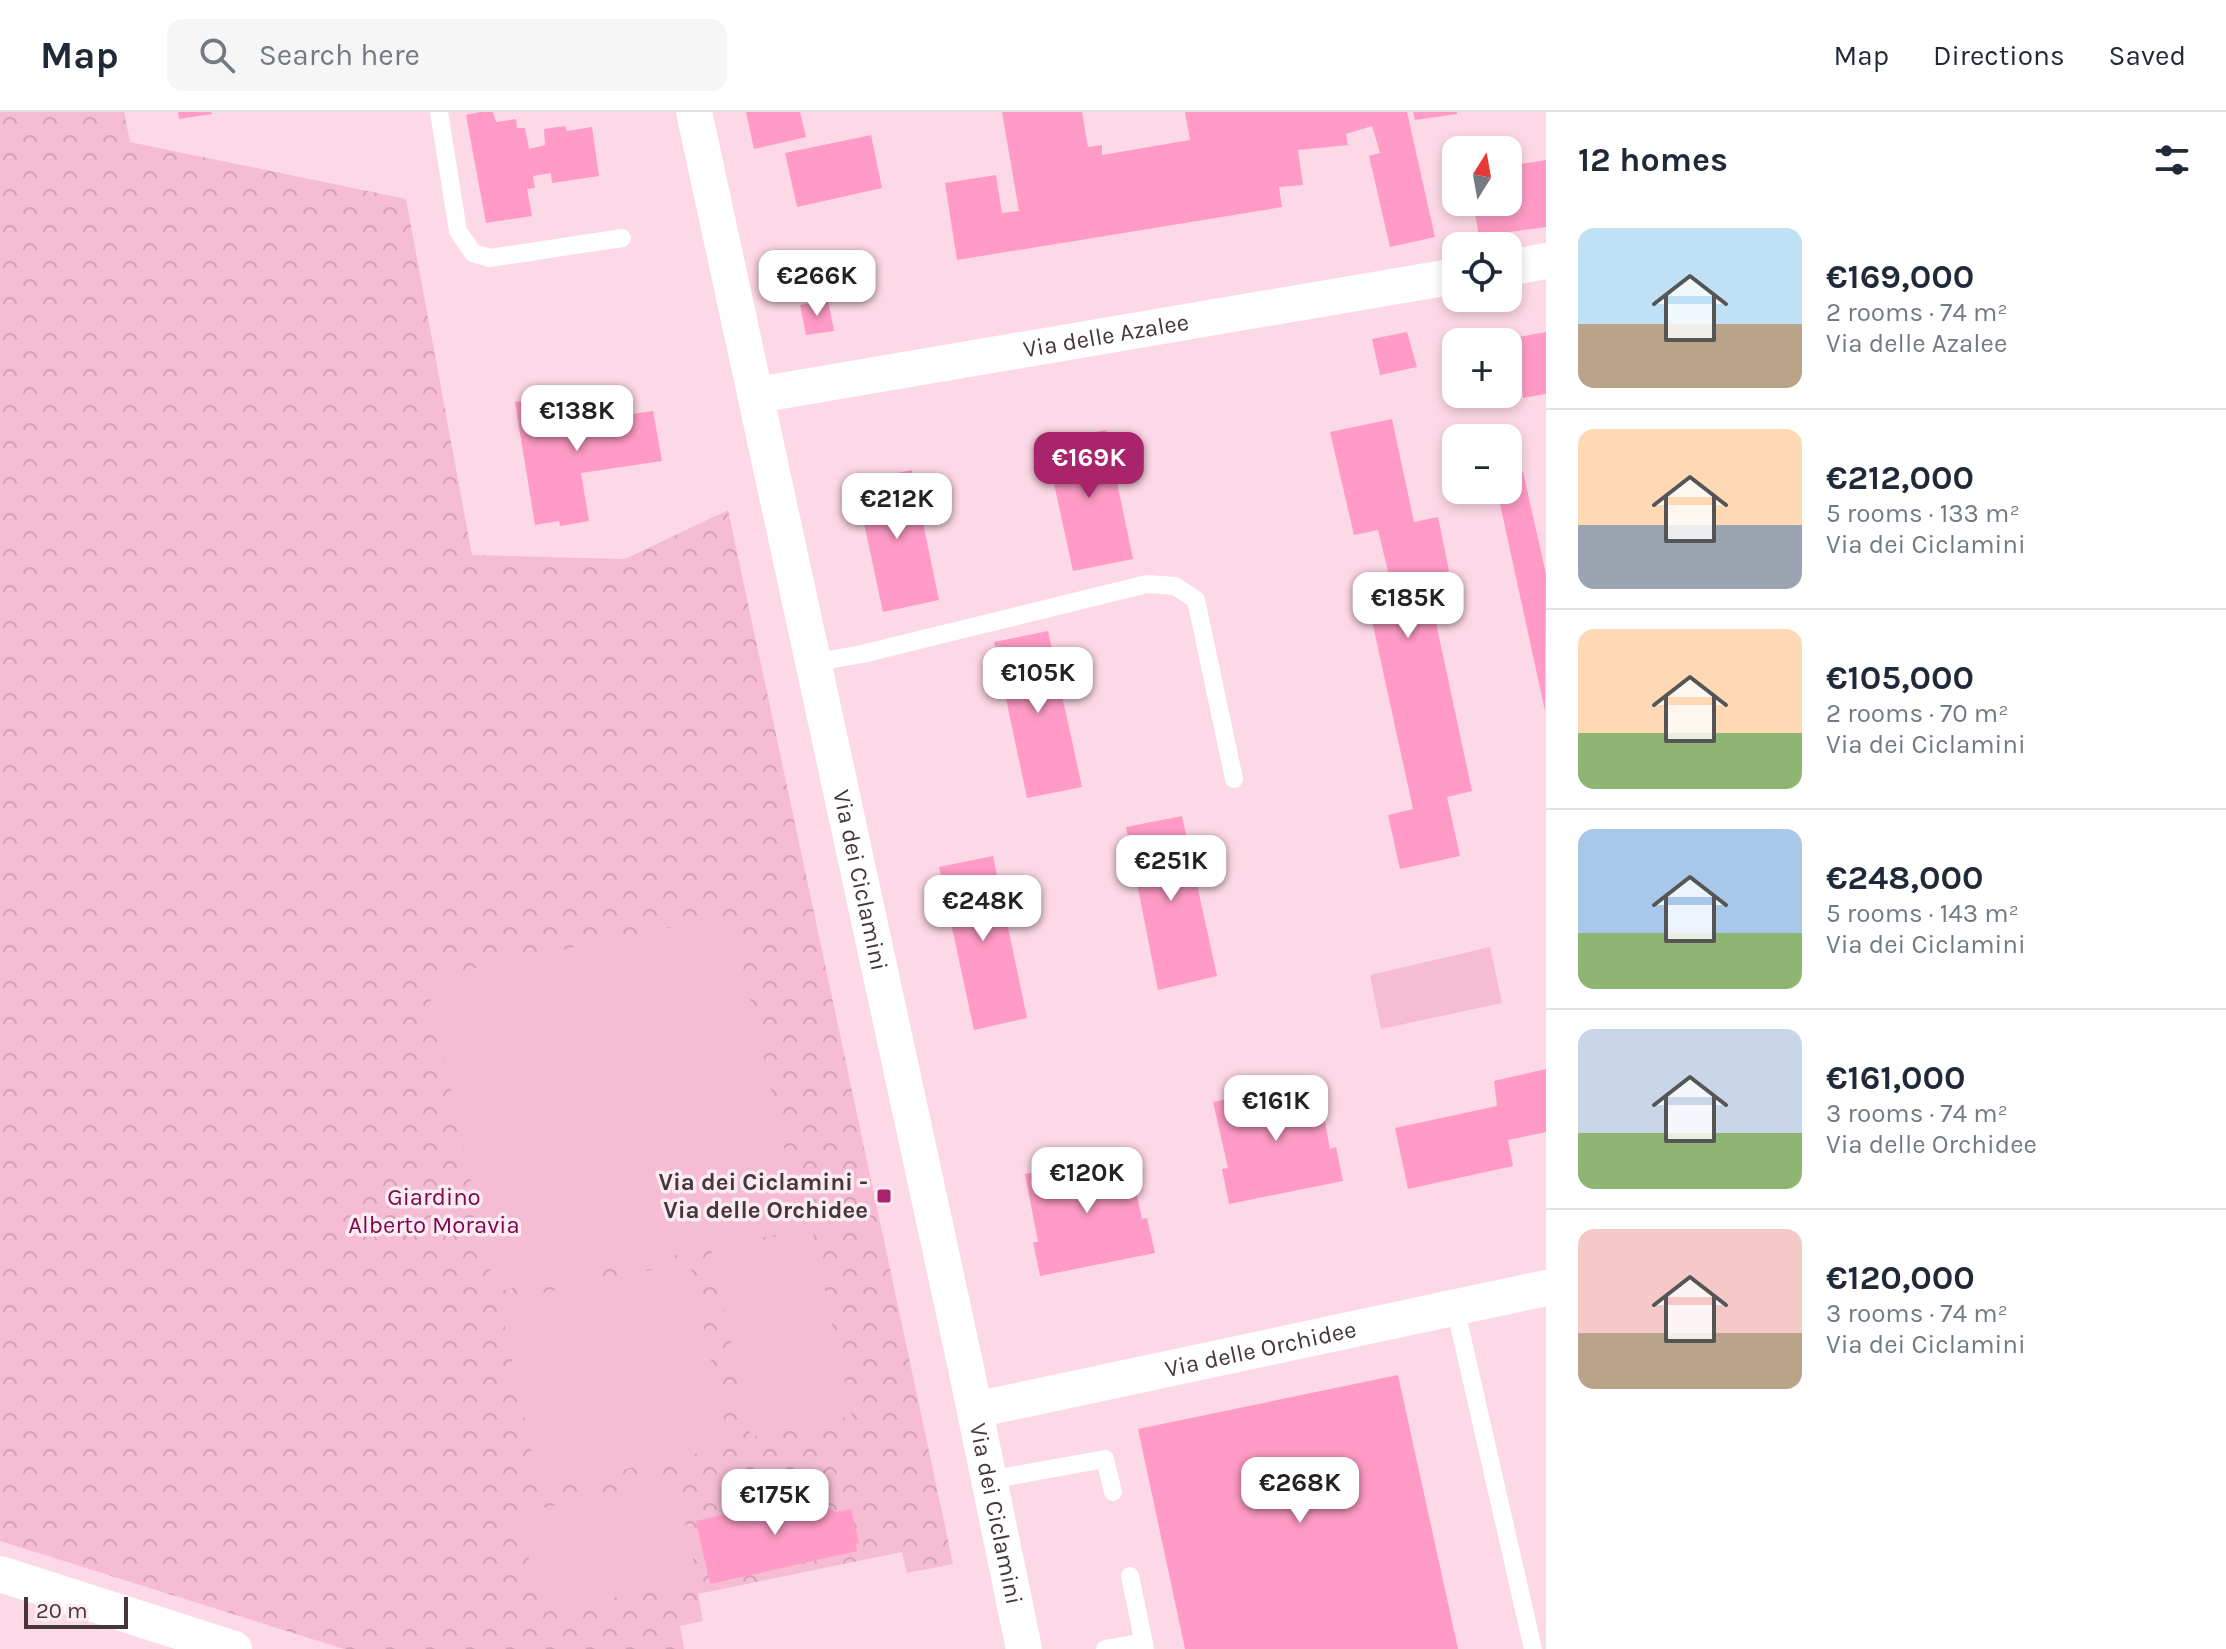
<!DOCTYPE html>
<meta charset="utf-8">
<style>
:root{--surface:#fff;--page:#f6f6f7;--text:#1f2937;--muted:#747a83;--line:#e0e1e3;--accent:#aa246c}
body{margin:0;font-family:Karla,sans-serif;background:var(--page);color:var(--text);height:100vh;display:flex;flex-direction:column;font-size:30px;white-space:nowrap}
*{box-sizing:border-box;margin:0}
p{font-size:26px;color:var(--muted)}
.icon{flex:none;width:44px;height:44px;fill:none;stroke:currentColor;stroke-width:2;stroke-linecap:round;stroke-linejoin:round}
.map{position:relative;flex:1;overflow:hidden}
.sheet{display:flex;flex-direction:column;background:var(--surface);width:680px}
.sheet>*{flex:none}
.needle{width:52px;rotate:11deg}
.buttons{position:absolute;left:1442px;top:24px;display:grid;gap:16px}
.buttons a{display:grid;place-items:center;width:80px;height:80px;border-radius:16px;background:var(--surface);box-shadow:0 4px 12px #0003;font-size:40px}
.scale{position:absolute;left:24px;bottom:20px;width:104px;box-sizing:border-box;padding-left:8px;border:4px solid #45363c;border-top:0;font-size:22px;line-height:28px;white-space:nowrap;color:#45363c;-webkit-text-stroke:6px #fbecf2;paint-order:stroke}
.price{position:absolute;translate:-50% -68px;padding:0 18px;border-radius:16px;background:#fff;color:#222;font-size:26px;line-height:52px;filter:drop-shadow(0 2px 4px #0008)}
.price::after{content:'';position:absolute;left:50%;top:48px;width:24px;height:18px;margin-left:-12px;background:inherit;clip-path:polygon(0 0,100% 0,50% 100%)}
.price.on{background:var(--accent);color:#fff}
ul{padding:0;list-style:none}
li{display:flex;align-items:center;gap:24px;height:200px;padding:0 32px}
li+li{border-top:2px solid var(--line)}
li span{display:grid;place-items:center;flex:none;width:224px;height:160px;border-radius:16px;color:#555}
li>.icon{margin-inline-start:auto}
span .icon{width:96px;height:96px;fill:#fffc;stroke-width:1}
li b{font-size:34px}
h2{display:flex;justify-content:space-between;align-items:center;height:96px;padding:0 32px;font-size:34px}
header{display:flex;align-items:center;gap:48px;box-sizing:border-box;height:112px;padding:0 40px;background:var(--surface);border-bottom:2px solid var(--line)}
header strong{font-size:38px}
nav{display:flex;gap:44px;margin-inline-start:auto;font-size:28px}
.search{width:560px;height:72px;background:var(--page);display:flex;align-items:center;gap:20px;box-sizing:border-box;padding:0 28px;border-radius:16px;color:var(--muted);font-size:30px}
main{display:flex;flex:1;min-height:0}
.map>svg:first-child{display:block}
.park{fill:url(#park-crowns)}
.pitch{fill:#f5bcd3}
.building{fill:#ff9bc6}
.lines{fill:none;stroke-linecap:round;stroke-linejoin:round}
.lane{stroke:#fff;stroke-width:18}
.street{stroke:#fff;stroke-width:36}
.poi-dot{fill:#aa246c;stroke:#fbecf2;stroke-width:3}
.labels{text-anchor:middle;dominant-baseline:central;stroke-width:7;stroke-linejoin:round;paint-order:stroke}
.street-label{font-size:24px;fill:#45363c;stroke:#fbecf2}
.poi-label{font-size:24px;font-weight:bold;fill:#45363c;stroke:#fbecf2;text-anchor:end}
.park-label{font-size:24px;fill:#7f054d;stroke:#fbecf2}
</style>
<header>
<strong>Map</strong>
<div class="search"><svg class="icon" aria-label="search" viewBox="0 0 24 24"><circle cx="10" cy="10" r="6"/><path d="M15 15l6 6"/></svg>Search here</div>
<nav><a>Map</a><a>Directions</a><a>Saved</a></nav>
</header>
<main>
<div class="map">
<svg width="1546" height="1537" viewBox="0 0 1546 1537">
<defs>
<pattern id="park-crowns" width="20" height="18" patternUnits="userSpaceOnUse" patternTransform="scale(2)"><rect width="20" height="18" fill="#f5bcd3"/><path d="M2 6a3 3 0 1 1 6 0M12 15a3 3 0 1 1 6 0" fill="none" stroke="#d3a2b6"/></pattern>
</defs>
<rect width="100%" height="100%" fill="#fdd8e6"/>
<path class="park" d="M0,0H124L130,30L406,87L472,443L625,447L728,398L953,1452L907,1461L902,1440L698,1482L703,1509L680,1514L684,1537H344L0,1429Z"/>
<path class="pitch" d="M731,803L803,1117L495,1180L426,866Z
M1490,835L1502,891L1381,917L1370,863Z
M812,1117L852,1304L751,1325L711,1139Z
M689,1150L730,1334L539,1376L500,1190Z
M675,1367L698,1468L541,1501L519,1401Z"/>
<path class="building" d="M178,0H211L212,2L179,7Z
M480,0H493L496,10L516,7L517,16H525L529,37L545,33L544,17L565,14L567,19L592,15L599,64L552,71L551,61L533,64L535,76L527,77L532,104L486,111L466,3Z
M746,0H800L806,25L754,37Z
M1002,0H1082L1088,35L1102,33V43L1190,28L1185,0H1407L1435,125L1390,135L1369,44L1380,41L1372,14L1346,22L1348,33L1298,38L1303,73L1279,75L1282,95L957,148L945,71L996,63L1002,101L1019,99Z
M1413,0H1457V2L1415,8Z
M871,23L882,76L797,95L785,41Z
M1546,48V115L1479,124L1473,90H1508V54Z
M828,188L834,219L806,223L800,193Z
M1407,220L1417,255L1380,263L1372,227Z
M1546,220V282L1523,286L1513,226Z
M562,276L567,305L574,304L576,321L594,318L591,301L616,298L617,304L653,299L662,349L581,361L589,409L560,414L559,409L535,413L515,290L539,286L538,280Z
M1392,307L1414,410L1438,405L1449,459L1426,464L1472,679L1447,685L1460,744L1400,757L1388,703L1413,697L1366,481L1392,476L1378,418L1354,423L1330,320Z
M1106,318L1133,447L1073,459L1045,330Z
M912,358L939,488L883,500L855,369Z
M1523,360L1546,462L1545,599L1497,378H1508V363Z
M1048,519L1082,675L1027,686L994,530Z
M1182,704L1217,864L1158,878L1126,715Z
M993,744L1027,906L974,918L939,755Z
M1546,957V1020L1508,1028L1513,1054L1408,1077L1395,1016L1497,994L1494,969Z
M1317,968L1330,1037L1336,1035L1343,1069L1229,1092L1222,1057L1228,1056L1213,990Z
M1128,1041L1142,1107L1147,1106L1155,1141L1040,1164L1033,1130H1038L1025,1062Z
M1398,1263L1458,1537H1185L1138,1317Z
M826,1380L828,1395L836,1400L851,1397L859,1431L856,1432L857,1439L710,1472L696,1409Z"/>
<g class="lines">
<path class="lane" d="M439,0L458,119L473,141L490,146L622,126
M812,551L862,542L1147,472L1175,474L1196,488L1234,667
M1455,1195L1533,1537
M989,1368L1105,1347L1113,1380
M1130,1464L1145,1537
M1105,1537L1144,1530"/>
<g class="street">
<path id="s1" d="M694,0L966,1256L1024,1537"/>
<path d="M1508,156L1546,149"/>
<path id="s2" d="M757,283L1456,164"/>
<path id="s3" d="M975,1298L1546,1176"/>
<path d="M0,1462L234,1537"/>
</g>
</g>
<rect class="poi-dot" x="876" y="1076" width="16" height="16" rx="4"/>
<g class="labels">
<g class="street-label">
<text stroke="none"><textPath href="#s2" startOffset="354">Via delle Azalee</textPath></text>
<text stroke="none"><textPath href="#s1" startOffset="786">Via dei Ciclamini</textPath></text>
<text stroke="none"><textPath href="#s3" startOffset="292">Via delle Orchidee</textPath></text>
<text stroke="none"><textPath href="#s1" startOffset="1434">Via dei Ciclamini</textPath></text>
</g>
<g class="poi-label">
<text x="868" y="1070">Via dei Ciclamini -<tspan x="868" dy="28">Via delle Orchidee</tspan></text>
</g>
<g class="park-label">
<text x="434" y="1085">Giardino<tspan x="434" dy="28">Alberto Moravia</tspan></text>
</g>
</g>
</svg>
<div class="buttons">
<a><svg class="needle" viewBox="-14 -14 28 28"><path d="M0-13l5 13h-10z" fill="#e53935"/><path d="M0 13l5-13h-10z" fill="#747a83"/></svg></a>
<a><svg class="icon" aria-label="locate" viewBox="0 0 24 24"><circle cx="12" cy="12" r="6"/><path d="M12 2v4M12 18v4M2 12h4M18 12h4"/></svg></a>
<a>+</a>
<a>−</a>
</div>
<div class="scale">20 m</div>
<b class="price" style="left:817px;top:206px">€266K</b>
<b class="price" style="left:577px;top:341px">€138K</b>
<b class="price on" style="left:1089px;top:388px">€169K</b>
<b class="price" style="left:897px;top:429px">€212K</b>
<b class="price" style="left:1408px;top:528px">€185K</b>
<b class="price" style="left:1038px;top:603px">€105K</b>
<b class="price" style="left:1171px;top:791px">€251K</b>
<b class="price" style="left:983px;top:831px">€248K</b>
<b class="price" style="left:1276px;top:1031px">€161K</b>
<b class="price" style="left:1087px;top:1103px">€120K</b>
<b class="price" style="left:1300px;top:1413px">€268K</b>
<b class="price" style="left:775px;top:1425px">€175K</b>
</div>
<section class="sheet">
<h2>12 homes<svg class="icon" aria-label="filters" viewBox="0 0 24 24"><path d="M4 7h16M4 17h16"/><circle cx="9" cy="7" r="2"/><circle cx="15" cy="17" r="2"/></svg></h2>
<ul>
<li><span style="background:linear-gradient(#bfe0f5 60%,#b9a48a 0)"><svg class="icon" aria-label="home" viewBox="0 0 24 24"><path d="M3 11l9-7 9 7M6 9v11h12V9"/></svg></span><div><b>€169,000</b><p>2 rooms · 74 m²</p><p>Via delle Azalee</p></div></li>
<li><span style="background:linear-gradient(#ffd9b3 60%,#9aa5b1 0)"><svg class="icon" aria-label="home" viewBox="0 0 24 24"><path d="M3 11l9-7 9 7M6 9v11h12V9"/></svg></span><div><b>€212,000</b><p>5 rooms · 133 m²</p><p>Via dei Ciclamini</p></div></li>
<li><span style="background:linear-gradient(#ffd9b3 65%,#8fb573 0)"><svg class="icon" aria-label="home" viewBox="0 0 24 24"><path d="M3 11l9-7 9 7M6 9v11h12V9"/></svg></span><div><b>€105,000</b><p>2 rooms · 70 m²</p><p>Via dei Ciclamini</p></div></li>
<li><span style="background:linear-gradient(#a9c7e8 65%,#8fb573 0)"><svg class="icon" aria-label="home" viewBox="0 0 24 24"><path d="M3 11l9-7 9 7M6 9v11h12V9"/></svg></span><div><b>€248,000</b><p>5 rooms · 143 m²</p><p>Via dei Ciclamini</p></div></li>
<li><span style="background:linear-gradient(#c9d6e8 65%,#8fb573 0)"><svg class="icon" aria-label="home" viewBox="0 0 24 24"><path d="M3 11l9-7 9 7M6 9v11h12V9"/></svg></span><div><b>€161,000</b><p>3 rooms · 74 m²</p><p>Via delle Orchidee</p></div></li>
<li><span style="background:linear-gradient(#f6c9c9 65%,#b9a48a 0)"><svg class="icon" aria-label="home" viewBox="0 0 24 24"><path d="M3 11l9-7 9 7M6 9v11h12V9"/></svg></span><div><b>€120,000</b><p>3 rooms · 74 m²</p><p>Via dei Ciclamini</p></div></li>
</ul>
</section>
</main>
